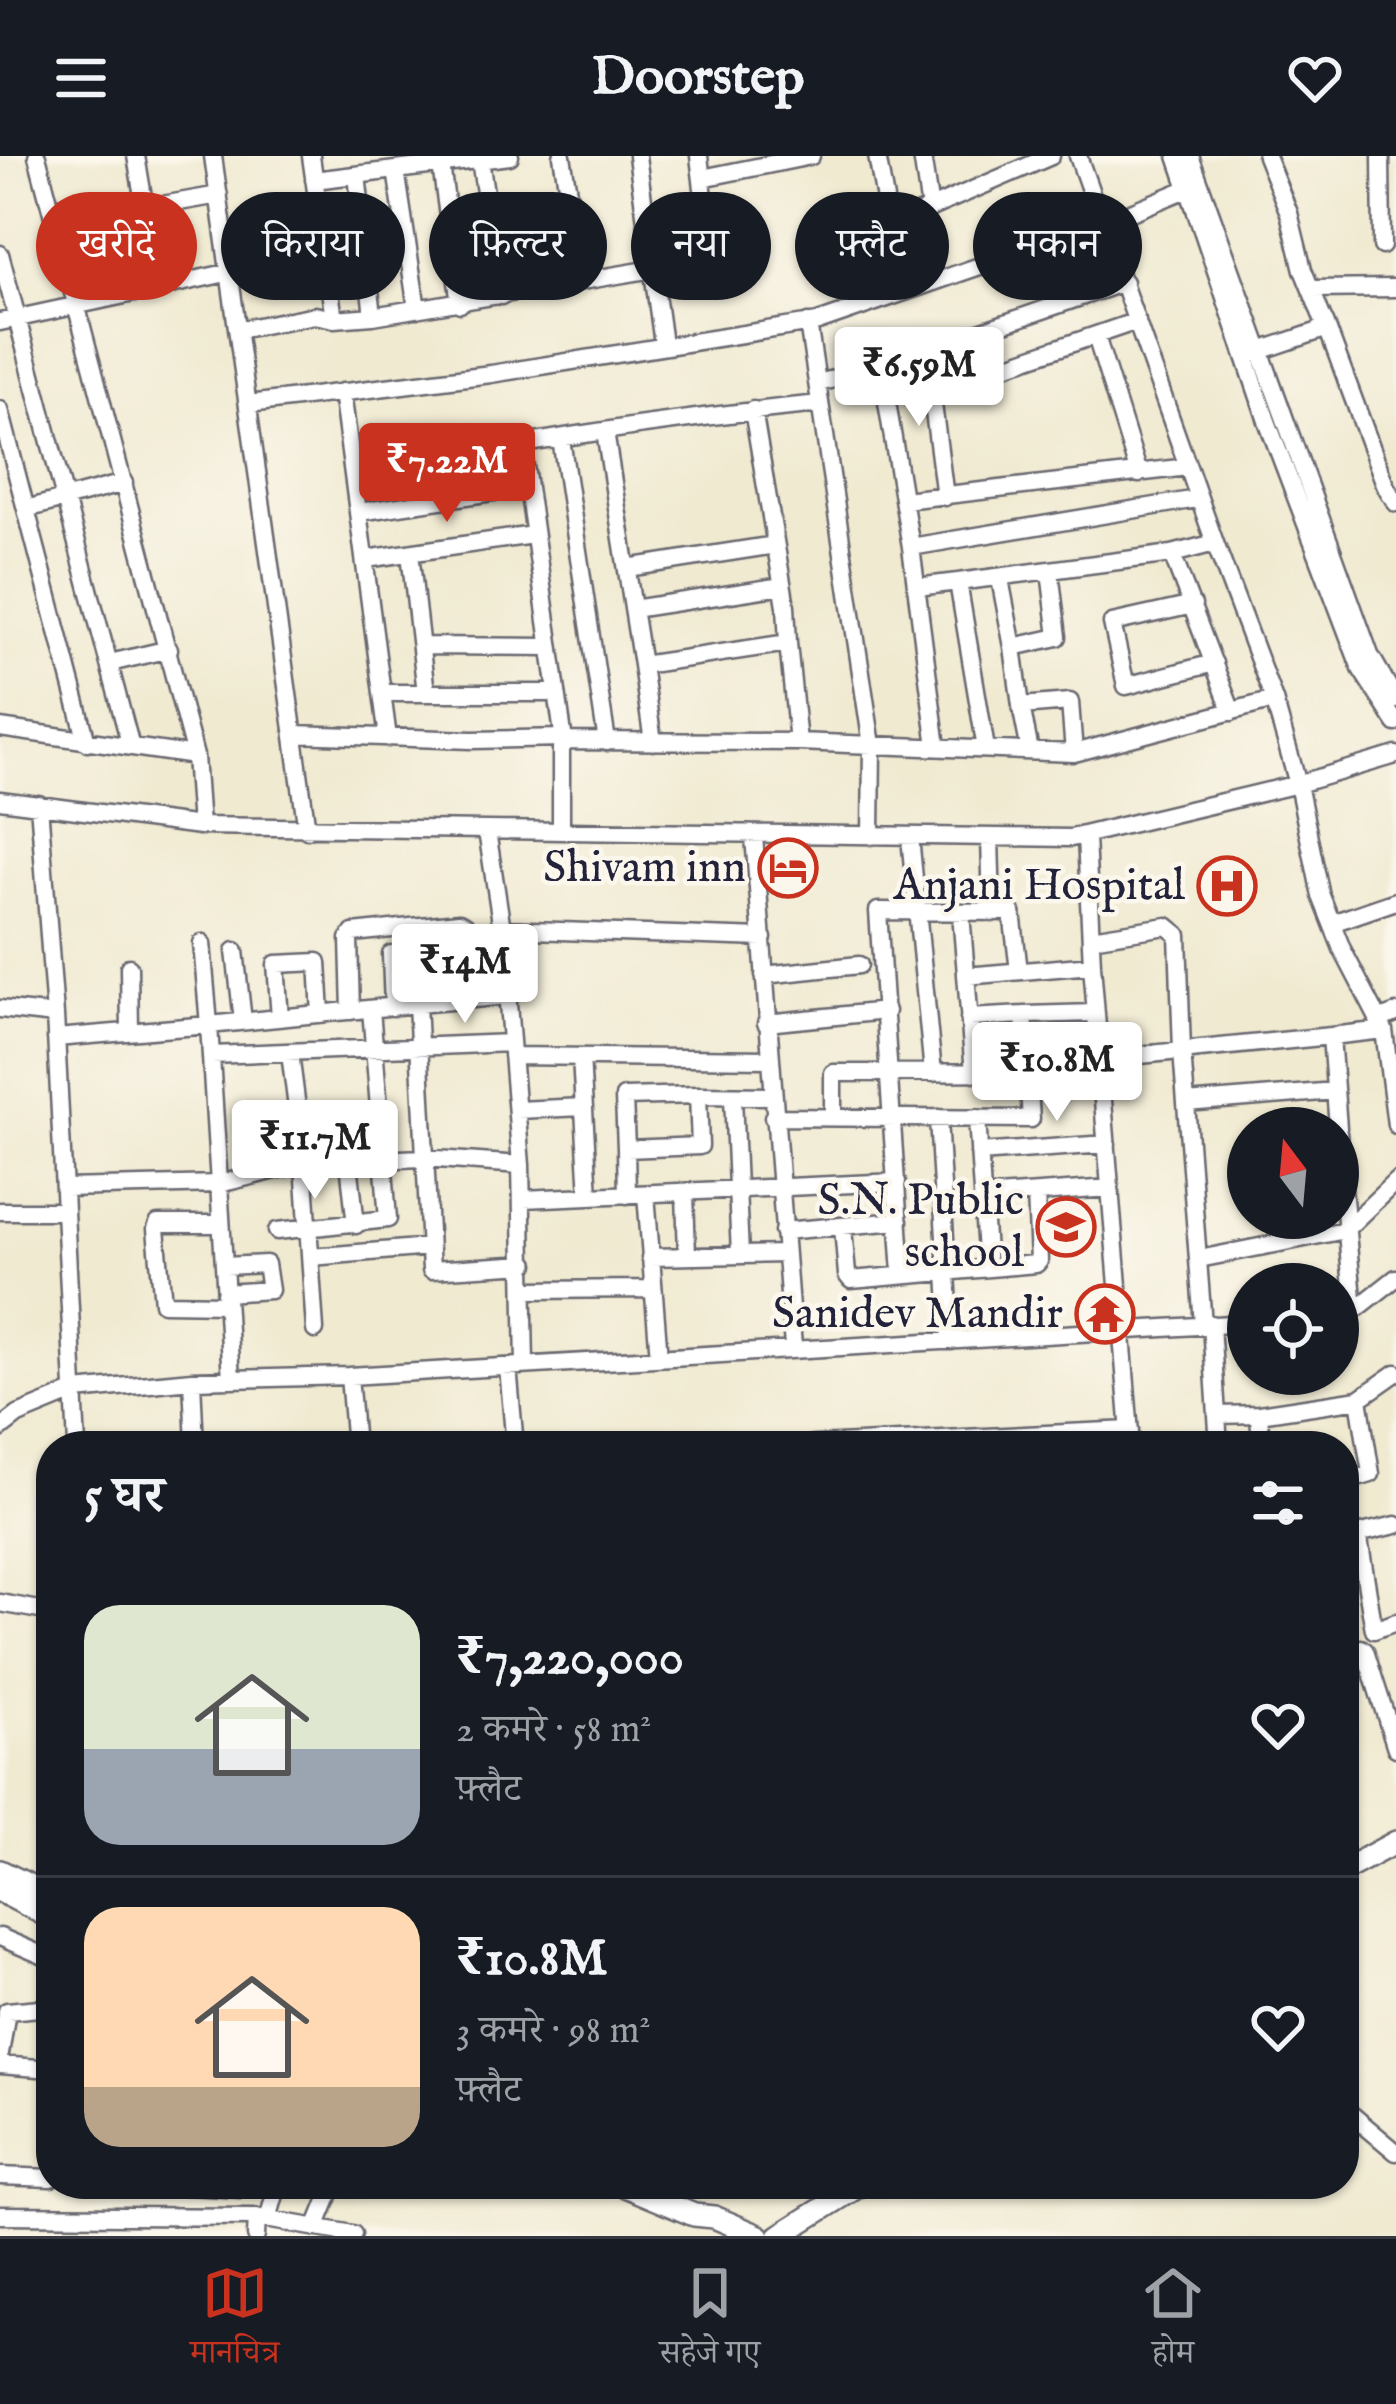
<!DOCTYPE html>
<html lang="hi">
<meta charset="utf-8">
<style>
:root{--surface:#171b24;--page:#242831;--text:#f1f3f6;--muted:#9ea1a6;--line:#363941;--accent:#c8321e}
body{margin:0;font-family:"IM FELL English","Noto Serif Devanagari",serif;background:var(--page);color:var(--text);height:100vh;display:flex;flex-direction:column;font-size:45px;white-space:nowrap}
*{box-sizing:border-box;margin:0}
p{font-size:39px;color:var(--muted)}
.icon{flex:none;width:66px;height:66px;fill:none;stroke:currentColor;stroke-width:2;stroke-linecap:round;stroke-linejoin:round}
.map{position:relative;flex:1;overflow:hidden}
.details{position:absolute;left:36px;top:1275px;width:1323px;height:768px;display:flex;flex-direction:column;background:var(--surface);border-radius:48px;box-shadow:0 3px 9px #0004}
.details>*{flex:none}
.guide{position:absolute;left:36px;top:36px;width:1326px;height:108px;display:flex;gap:24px}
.needle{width:78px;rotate:344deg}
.buttons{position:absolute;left:1227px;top:951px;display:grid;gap:24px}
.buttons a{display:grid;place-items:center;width:132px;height:132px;border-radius:50%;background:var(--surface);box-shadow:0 3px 9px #0004;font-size:60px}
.price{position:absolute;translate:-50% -102px;padding:0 27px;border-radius:12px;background:#fff;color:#222;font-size:39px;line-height:78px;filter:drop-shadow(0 3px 6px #0008)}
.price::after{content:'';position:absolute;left:50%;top:72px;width:36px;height:27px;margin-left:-18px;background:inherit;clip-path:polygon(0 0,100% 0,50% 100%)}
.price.selected{background:var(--accent);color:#fff}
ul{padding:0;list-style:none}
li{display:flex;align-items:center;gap:36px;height:300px;padding:0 48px}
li+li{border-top:3px solid var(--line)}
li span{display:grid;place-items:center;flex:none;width:336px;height:240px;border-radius:36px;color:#555}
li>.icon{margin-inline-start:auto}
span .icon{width:144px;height:144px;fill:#fffc;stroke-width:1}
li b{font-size:51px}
h2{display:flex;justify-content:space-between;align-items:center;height:144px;padding:0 48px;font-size:51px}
.tag{padding:0 42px;border-radius:54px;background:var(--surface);box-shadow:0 3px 9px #0004;font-size:42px;line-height:108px}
.tag.selected{background:var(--accent);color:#fff}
header{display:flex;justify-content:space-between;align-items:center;height:156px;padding:0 48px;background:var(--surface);font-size:54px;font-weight:700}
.menu{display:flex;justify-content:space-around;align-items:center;height:168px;border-top:3px solid var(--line);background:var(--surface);font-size:33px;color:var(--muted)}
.menu a{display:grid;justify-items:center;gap:6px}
.menu .selected{color:var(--accent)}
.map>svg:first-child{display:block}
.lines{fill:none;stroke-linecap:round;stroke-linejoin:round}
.minor-casing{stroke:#6a6870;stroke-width:21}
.major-casing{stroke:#6a6870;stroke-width:26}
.minor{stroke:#fff;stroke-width:16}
.major{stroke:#fff;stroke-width:21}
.labels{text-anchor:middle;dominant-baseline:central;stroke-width:9;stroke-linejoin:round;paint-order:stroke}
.poi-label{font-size:45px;fill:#22223b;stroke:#fbf7ec;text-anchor:end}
</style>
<header><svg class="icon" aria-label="menu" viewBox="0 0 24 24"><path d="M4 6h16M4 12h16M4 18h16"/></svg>Doorstep<svg class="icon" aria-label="heart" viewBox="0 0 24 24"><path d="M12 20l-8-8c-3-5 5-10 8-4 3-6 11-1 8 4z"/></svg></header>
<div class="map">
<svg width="1396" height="2080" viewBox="0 0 1396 2080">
<rect width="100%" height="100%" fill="#fbf7ec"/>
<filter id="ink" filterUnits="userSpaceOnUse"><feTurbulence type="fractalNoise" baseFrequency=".00833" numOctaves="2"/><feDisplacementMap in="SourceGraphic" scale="24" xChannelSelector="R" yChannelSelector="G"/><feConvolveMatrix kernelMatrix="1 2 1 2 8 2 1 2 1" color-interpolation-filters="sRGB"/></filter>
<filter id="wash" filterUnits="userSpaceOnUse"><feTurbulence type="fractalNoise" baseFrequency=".004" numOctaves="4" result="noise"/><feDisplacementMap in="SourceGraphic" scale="48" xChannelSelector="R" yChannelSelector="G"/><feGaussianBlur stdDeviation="2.7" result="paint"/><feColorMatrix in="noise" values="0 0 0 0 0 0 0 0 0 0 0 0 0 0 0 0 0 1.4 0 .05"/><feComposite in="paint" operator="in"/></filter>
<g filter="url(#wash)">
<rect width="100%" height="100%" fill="#f0ead1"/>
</g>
<g filter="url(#ink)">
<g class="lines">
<g class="minor-casing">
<path id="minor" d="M37,0L195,600L200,670
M136,0L145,52
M213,0L307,674
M311,0L334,163
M562,0L583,125
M637,0L663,188
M699,0L705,49
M877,0L902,137
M922,0L930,53
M1078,0L1215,387
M1177,0L1267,265L1361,513L1396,567
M1190,0L1370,499L1396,544
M1381,0L1382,90
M480,4L501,140
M441,9L460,148
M396,14L417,153
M357,19L373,160
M702,22L811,0
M314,24L510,0
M54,68L219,39
M889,70L1051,0
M0,98L131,591
M1311,133L1396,132
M0,166L231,116
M1325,166L1386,331L1396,347
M808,167L872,589L871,680
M238,174L315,159L334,163L373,160L653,113
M1096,180L1139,318
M964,181L976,215L982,218L1137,165
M926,194L945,341
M1251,198L1319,175L1325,168L1303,114L1289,57L1266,0
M881,210L911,391L937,591
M819,227L881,210L1124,126
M342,236L388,582
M249,248L491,218L818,166L1104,67L1199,28
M0,254L87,586
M753,254L786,450L788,487
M605,276L642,509
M561,283L607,586
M522,289L564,585
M354,320C508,288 664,263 820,248
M904,344L1188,311
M26,353L124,327
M359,356L527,331
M911,391L1197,343
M410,397L426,537
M1172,398L1232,556
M366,403L533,379
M627,412L775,389
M1000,423L1013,491L1058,481L1050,415
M917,431L958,426
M1193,449L1112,467L1126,530L1214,507
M633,453L782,430
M421,490L550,491
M1013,491L1021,550
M110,507L169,493
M383,537H557
M0,572L195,600
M294,578L472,584L563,582
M653,586L642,509L788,487L798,586
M986,593L958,426L1172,398L1215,387L1274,544
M1030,595L1021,550L1070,546L1074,597
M0,644L200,670L1071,682L1298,628L1396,599
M39,648L55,859L77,1290
M487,675L502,773L521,1009
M561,675V592L567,585L798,586L1074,597L1274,544L1298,628L1321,740L1342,793L1384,874L1396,969
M754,680L793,1191
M910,681L933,917
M990,681L992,757
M1086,681L1092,809L1131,1290
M961,757L974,917
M1332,767L1396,745
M502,773L763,782
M1091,782L1167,770L1178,779L1182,895L1203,1169
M202,787L209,869L417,848L431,1114L526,1108
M235,795L243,865
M391,798L393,851
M129,811L130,875
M764,819L859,809
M966,820L1092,809
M417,848L507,840
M0,853L55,859
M351,855L349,783L353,777L459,766L465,769L468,843
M280,862L276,808L318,806L321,858
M969,862L1024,859
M1378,864L1396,857
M766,867L886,855
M1331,880L1384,874
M56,882L209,869L219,1028L304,1007L423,1002L521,1009L525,1209
M290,897L304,1007L315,1174
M211,899L511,887
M512,900L769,903
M581,901L589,1040
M1100,903L1331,880L1338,972
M698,939L772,940
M733,941L740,1099
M1186,947L1335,935
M517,954L584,951
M773,961L1031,963L1024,859L1096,857
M833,961V917L1028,916
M938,962L951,1185
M977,962L987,1112
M1338,976L1354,1154
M626,993L624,941L698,939L700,990L626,993L627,1039
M979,997L1107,988
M349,1007L356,1069
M65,1032L219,1028L231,1223
M685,1037L687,1100
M646,1038L659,1202
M982,1041L1110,1032
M523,1043L897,1026
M0,1055H65
M221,1068H158L156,1073L163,1147L226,1148
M843,1071L847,1119L851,1124L1036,1108L1039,1105L1036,1038
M277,1075L388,1063L371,853
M783,1075L899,1065
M311,1101L429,1091
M650,1101L785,1098
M1199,1103L1345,1074L1396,1025
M224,1110L266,1108L270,1134L225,1137
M902,1118L878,755L1012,756L1019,815
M525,1134L652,1133
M1338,1158L1359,1151L1396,1122
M1211,1168L1219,1290
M508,1211L515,1290
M349,1220L355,1290
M192,1224L195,1290
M1359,1243L1396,1217
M1259,1258L1261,1290
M1218,1259L1259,1258L1359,1243L1371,1318L1344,1326
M0,1273L18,1259L76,1235L192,1224L349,1220L1248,1167
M795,1290L1130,1274
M1358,1377L1374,1474L1396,1466
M1344,1381L1396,1369
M0,1447L51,1456
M1344,1496L1361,1492L1365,1495L1396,1592
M0,1781L51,1803
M0,1898L7,1855L51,1851
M0,1909L51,1913
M1345,1953L1396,1996
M0,2020L51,2022
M151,2028L241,2033
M0,2059L254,2061L353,2078
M268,2063L278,2028
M316,2072L334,2028
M256,2080L257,2061"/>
</g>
<g class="major-casing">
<path id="major" d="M1344,1714L1396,1686
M0,1715L51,1740
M0,1735L51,1762
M620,2028L694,2059L714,2061L759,2080
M779,2080L862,2028"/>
</g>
<use href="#minor" class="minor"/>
<use href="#major" class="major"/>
</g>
</g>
<defs>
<g id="hotel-ring" transform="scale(3)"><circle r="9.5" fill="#fbf7ec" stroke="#c8321e" stroke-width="1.5"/><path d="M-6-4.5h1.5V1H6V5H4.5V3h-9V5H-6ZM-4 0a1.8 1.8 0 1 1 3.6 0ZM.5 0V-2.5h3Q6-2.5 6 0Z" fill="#c8321e"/></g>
<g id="hospital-ring" transform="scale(3)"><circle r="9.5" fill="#fbf7ec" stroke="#c8321e" stroke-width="1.5"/><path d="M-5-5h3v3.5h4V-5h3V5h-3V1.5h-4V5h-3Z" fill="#c8321e"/></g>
<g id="school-ring" transform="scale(3)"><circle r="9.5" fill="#fbf7ec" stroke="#c8321e" stroke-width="1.5"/><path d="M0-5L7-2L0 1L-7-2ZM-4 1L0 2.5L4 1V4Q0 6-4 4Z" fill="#c8321e"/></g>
<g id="temple-ring" transform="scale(3)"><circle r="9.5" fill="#fbf7ec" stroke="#c8321e" stroke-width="1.5"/><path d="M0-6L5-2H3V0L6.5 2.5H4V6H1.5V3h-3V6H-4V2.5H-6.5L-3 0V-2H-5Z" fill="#c8321e"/></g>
</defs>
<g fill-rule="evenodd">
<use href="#hotel-ring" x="788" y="712"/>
<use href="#hospital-ring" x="1227" y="730"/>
<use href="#school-ring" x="1066" y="1071"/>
<use href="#temple-ring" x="1105" y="1158"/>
</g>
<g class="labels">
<g class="poi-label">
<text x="746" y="712">Shivam inn</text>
<text x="1185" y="730">Anjani Hospital</text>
<text x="1024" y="1045">S.N. Public<tspan x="1024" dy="52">school</tspan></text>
<text x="1063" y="1158">Sanidev Mandir</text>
</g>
</g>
</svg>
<div class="buttons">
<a><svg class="needle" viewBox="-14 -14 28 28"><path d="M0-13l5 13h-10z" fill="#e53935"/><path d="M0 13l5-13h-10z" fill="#9ea1a6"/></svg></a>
<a><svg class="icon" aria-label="locate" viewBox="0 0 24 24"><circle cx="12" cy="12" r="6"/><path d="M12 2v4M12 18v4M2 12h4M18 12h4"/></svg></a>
</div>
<b class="price" style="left:919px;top:273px">₹6.59M</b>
<b class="price selected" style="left:447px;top:369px">₹7.22M</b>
<b class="price" style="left:465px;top:870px">₹14M</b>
<b class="price" style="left:1057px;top:968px">₹10.8M</b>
<b class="price" style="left:315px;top:1046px">₹11.7M</b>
<div class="guide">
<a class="tag selected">खरीदें</a>
<a class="tag">किराया</a>
<a class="tag">फ़िल्टर</a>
<a class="tag">नया</a>
<a class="tag">फ़्लैट</a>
<a class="tag">मकान</a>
</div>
<section class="details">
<h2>5 घर<svg class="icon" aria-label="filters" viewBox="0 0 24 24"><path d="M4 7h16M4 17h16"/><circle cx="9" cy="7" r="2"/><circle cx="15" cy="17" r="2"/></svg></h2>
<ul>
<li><span style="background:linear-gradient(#dfe7d0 60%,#9aa5b1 0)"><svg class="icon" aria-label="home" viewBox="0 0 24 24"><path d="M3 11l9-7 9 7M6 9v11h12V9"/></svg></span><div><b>₹7,220,000</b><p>2 कमरे · 58 m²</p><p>फ़्लैट</p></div><svg class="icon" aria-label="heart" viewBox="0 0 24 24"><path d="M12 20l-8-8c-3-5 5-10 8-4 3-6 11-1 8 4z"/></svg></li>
<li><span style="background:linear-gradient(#ffd9b3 75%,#b9a48a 0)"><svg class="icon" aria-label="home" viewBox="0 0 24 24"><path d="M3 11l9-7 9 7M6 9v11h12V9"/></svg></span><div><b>₹10.8M</b><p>3 कमरे · 98 m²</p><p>फ़्लैट</p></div><svg class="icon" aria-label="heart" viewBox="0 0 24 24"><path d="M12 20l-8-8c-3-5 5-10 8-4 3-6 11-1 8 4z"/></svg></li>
</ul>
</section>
</div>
<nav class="menu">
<a class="selected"><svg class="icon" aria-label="map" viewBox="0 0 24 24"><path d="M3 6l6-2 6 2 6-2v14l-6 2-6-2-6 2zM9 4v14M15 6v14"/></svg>मानचित्र</a>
<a><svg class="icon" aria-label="saved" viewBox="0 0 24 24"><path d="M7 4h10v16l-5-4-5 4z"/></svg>सहेजे गए</a>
<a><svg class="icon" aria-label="home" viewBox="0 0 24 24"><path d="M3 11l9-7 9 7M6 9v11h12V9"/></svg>होम</a>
</nav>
